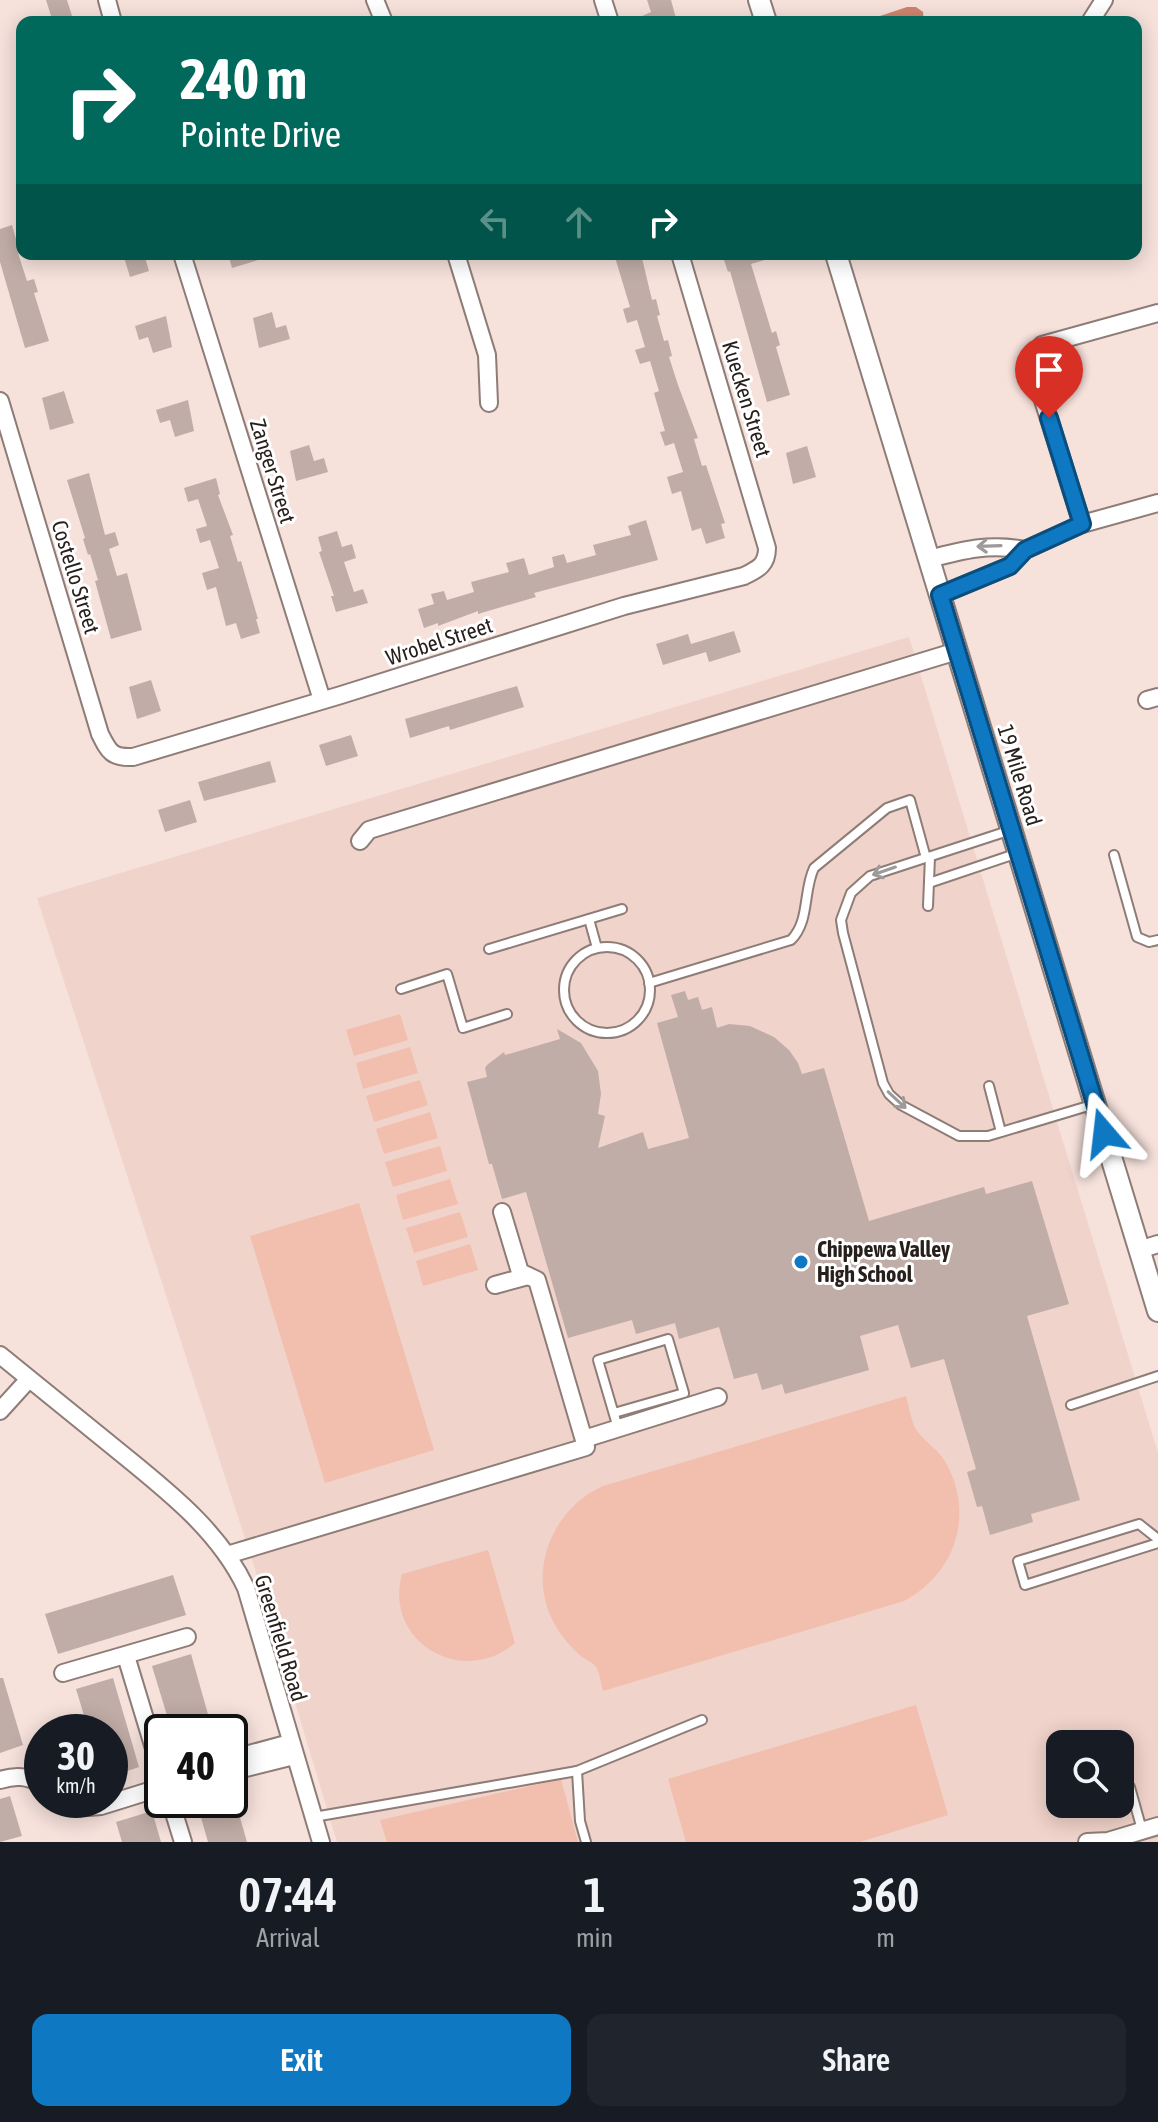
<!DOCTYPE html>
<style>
body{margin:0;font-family:"Asap Condensed",sans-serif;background:#20242c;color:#f1f3f6;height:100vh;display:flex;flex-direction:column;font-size:30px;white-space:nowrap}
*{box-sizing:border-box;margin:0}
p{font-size:26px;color:#9ea1a6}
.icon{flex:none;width:44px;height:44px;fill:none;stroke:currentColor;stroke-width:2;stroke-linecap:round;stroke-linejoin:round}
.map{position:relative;height:1842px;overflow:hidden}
.sheet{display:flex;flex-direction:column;background:#171b24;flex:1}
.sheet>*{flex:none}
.hud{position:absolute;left:16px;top:16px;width:1126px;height:244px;border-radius:16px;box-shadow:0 4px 20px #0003;background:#00695c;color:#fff;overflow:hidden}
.tools{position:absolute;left:1046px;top:1730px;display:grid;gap:16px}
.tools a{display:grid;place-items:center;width:88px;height:88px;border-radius:16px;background:#171b24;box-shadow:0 4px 20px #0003;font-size:40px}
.speed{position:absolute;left:24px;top:1714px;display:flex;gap:16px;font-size:40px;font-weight:700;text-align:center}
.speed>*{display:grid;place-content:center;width:104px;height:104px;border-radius:50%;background:#171b24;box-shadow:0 4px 20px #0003;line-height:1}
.speed small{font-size:20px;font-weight:400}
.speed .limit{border:4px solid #111;border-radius:12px;background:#fff;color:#111}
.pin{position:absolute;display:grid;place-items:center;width:68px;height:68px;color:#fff;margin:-82px -34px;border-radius:50% 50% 50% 0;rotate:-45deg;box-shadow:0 0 8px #0007}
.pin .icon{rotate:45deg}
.me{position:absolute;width:88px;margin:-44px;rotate:343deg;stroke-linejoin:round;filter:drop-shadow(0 0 6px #0008)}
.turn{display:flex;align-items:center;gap:28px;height:168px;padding:0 32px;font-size:36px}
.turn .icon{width:104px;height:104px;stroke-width:2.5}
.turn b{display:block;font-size:56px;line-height:68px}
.lanes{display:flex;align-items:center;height:76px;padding:0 32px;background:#0003;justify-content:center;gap:40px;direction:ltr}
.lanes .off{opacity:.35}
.eta{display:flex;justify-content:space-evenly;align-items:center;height:136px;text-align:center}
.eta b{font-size:48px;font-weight:600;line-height:56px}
.primary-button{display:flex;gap:16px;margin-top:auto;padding:16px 32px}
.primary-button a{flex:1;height:92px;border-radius:16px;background:#0e78c3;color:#fff;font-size:32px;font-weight:600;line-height:92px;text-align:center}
.primary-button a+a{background:#20242c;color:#f1f3f6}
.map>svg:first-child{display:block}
.built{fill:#f0d3ca;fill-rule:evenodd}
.green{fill:#f2bfaf}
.water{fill:#ce856f}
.building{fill:#c1ada7}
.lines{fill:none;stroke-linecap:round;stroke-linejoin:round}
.service-casing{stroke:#8e7c77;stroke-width:12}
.minor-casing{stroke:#8e7c77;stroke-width:20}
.tertiary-casing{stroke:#8e7c77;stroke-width:24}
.service{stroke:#fff;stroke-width:8}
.minor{stroke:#fff;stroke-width:16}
.tertiary{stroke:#fff;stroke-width:20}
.oneway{stroke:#9d9a99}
.route-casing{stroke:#094e7f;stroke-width:20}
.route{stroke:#0e78c3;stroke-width:14}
.poi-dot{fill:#0e78c3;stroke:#fff;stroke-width:3}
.labels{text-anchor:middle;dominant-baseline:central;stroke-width:6;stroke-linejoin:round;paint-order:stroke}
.street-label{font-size:22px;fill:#261f1c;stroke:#fff}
.poi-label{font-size:22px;font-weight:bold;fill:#261f1c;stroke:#fff;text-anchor:start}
</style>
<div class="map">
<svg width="1158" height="1842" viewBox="0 0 1158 1842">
<rect width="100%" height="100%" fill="#f6e1db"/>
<!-- built -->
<path class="built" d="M909,637L1158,1453V1842H337L255,1569L37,898ZM1060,1744H1120V1804H1060Z"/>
<!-- green -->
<g class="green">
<path d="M400,1014L408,1040L354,1056L346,1030Z"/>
<path d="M410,1047L418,1073L363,1089L356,1063Z"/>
<path d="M420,1080L428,1105L374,1122L366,1096Z"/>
<path d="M430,1112L438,1138L384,1154L376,1129Z"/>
<path d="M440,1146L447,1171L393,1187L385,1162Z"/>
<path d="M450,1179L458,1204L403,1220L396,1195Z"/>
<path d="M359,1203L434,1450L325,1483L250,1236Z"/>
<path d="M460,1212L468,1237L414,1253L406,1228Z"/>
<path d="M470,1244L478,1270L423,1286L416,1261Z"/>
<path d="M906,1396C909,1406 911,1422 917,1431C926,1443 939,1450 946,1463C975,1515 955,1574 904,1601L603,1691C601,1684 600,1673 596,1667C593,1662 586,1660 581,1656C569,1646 557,1631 551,1617C528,1566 555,1507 603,1486Z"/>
<path d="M488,1550L515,1643C463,1688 383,1642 402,1574Z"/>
<path d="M916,1705L948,1815L860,1842H686L668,1779Z"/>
<path d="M561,1779L578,1842H387L380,1820Z"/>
</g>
<!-- water -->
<path class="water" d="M907,7H916L923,12L924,22H862Z"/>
<!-- building -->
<g class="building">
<path d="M46,0H67L74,22H53Z"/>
<path d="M647,0H671L677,22H629L651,12Z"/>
<path d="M12,225L16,239L22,237V252L18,253L27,281L34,279L38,292L34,293L49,341L25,348L0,262V229Z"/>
<path d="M123,254H144L149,271L130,277Z"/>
<path d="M228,254H267L268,257L232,268Z"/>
<path d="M614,254H641L652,300L656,299L660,315L657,316L664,341L668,340L672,356L669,357L678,385L698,438L694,439L702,466L706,465L725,523L721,524L725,538L706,544L701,528L692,531L681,491L672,494L667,477L683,472L674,443L665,446L660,432L665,431L654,393L659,391L650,361L640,364L635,350L645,347L637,320L627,323L623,309L630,307Z"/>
<path d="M722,254H775V257L751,264L772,333L776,331L780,345L776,347L790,395L767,402L730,271L728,272Z"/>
<path d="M272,312L276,328L286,325L290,339L259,348L253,318Z"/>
<path d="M166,316L172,347L153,353L148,337L139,340L135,326Z"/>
<path d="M64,391L74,423L50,430L42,398Z"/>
<path d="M188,400L194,431L175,437L170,420L160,423L156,410Z"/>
<path d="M309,445L314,461L324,458L328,472L296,481L290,451Z"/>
<path d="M807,446L816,477L793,484L786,453Z"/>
<path d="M89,473L105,535L115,532L119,545L109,549L117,576L127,573L142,630L111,639L95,581L98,580L90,554L88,555L83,539L85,538L67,480Z"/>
<path d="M216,478L220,494L218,495L233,535L230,536L238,562L241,561L258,619H256L260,633L241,639L236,623L226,626L216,587L207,590L202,573L219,568L210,540L200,543L196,529L207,526L198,499L188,502L184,488Z"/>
<path d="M646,520L658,560L534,593L536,597L478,614V611L438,626V623L424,628L418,609L434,604L431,594L444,591L447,600L474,592L471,582L509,572L506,563L524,558L529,575L554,567L552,557L564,554L567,563L596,555L593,545L631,535L628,526Z"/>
<path d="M337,531L342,547L352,544L356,558L344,562L354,592L363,589L368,603L336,612L331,596H334L319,552L322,551L318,537Z"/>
<path d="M734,631L741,652L709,662L706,652L663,665L656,644L688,634L691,644Z"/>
<path d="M151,680L161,711L137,719L129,687Z"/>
<path d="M517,686L524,707L450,730L449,726L410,738L405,719Z"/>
<path d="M351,735L358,756L326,766L319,745Z"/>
<path d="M270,761L276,782L204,801L198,782Z"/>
<path d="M190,800L197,822L165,832L158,810Z"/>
<path d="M685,991L688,1000L698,997L702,1010L712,1007L717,1028L729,1024L750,1026L774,1037L789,1050L798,1063L802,1074L824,1068L869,1221L984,1187L986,1194L1032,1181L1069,1304L1027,1316L1080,1500L1031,1514L1033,1522L990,1535L982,1506L977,1507L967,1472L976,1469L944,1359L911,1368L898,1325L860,1336L869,1370L785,1394L782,1384L762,1390L757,1373L734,1379L719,1327L679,1339L675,1323L636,1334L632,1320L568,1338L526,1192L502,1199L492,1164H489L467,1082L487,1077L485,1068L487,1065L504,1052L505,1055L560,1039L557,1029L581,1043L598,1071L601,1094L598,1114L605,1116L598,1148L643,1132L648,1149L689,1138L657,1023L678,1017L671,995Z"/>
<path d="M173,1575L186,1615L58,1654L45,1614Z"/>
<path d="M191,1654L213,1732H172L152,1666Z"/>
<path d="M0,1678H3L23,1745L0,1753Z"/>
<path d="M113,1678L139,1767L110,1777V1732H89L76,1689Z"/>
<path d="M10,1796L22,1836L0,1842V1799Z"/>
<path d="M196,1800H235L247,1842H208Z"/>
<path d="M152,1811L161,1842H122L116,1822Z"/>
</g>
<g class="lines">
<defs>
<g id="service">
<path d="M1011,830L870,876L851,893L841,920L843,933L883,1083L889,1094L901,1105L959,1136H988L1095,1104"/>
<path d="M1114,855L1137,937L1149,942L1158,940"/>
<path d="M929,883L1018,853"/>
<path d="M928,906L930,857"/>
<path d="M589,919L597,948"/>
<circle cx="607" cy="990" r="43"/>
<path d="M489,949L622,909"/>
<path d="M649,983L791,940C810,921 803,891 814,868L887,808L910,800L926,858"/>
<path d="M401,989L447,974L463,1028L507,1014"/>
<path d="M989,1086L1001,1132"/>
<path d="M1071,1405L1158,1376"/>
<path d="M614,1413L684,1393L668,1339L598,1360L618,1428"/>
<path d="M1158,1539L1139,1524L1018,1561L1025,1585L1158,1543"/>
<path d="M577,1771L580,1821L586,1842"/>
<path d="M1130,1787L1142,1830"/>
<path d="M314,1817L577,1771L702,1720"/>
</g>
<g id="minor">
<path d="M107,0L113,22"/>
<path d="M375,0L384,22"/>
<path d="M603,0L610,22"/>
<path d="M1090,22L1104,0"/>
<path d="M182,254L322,700"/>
<path d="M456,254L487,355L489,403"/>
<path d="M0,401L100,734C109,752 112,758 133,757L341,695L624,606L744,576C758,569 767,565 767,548L680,254"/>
<path d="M1082,524L1032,365L1036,352L1042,345L1158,313"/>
<path d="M1025,550L1082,524L1158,503"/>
<path d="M929,559C963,550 990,543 1025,550L1010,566L940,595"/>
<path d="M1147,700L1158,697"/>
<path d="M360,841L369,830L957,651"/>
<path d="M1139,1250L1158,1244"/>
<path d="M495,1285L528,1276"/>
<path d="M0,1355C37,1385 74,1415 111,1445C161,1486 218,1528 246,1588L321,1842"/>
<path d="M0,1411L29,1379"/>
<path d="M584,1439L718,1397"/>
<path d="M227,1555L586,1447L537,1280L520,1272L502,1212"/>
<path d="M126,1656L162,1775"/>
<path d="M63,1673L187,1637"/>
<path d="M230,1764L238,1757L290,1743"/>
<path d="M230,1767L242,1769L294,1756"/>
<path d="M0,1780C16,1775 27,1776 42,1784"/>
<path d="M70,1800L89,1807L101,1806L162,1787"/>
<path d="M170,1800L183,1842"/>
<path d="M1087,1842L1108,1841L1158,1826"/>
</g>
<g id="tertiary">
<path d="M759,0L766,22"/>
<path d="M836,254L1158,1311"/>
</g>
</defs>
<!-- service casing -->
<use href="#service" class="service-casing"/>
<!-- minor casing -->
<use href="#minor" class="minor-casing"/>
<!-- tertiary casing -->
<use href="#tertiary" class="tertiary-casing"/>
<!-- service -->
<use href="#service" class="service"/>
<!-- minor -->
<use href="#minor" class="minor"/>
<!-- tertiary -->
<use href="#tertiary" class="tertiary"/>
</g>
<!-- one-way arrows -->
<defs><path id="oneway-shaft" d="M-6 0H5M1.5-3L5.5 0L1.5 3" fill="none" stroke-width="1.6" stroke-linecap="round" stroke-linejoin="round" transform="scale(2)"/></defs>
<g class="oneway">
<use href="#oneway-shaft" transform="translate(989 546) rotate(178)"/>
<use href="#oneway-shaft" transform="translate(884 871) rotate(161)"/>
<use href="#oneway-shaft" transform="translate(897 1100) rotate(43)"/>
</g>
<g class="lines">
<defs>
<path id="route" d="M1049,418L1082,524L1025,550L1010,566L940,595L1104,1133"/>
</defs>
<!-- route casing -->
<use href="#route" class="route-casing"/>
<!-- route -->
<use href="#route" class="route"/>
</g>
<!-- markers -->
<circle class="poi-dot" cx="801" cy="1262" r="8"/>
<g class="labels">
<!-- street labels -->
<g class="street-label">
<text transform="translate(747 399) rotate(73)">Kuecken Street</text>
<text transform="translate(273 471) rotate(73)">Zanger Street</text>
<text transform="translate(76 577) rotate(73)">Costello Street</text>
<text transform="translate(439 641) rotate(-18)">Wrobel Street</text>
<text transform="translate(1020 775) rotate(73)">19 Mile Road</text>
<text transform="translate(281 1638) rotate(73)">Greenfield Road</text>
</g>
<!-- poi labels -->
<g class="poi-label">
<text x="817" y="1249">Chippewa Valley<tspan x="817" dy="25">High School</tspan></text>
</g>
</g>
</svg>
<div class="tools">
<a><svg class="icon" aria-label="search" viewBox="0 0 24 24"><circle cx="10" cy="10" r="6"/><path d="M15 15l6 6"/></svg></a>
</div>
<div class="speed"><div>30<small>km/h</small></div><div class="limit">40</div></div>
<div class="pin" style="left:1049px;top:418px;background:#d93025"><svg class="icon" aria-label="arrive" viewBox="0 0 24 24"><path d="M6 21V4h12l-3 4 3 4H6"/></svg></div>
<svg class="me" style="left:1104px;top:1133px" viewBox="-20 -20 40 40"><path d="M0-17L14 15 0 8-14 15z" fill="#0e78c3" stroke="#fff" stroke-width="4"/></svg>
<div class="hud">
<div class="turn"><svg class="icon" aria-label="right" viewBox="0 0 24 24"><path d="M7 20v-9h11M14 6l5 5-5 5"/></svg><div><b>240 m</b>Pointe Drive</div></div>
<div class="lanes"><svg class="icon off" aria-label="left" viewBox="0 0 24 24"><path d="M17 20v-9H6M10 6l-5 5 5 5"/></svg><svg class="icon off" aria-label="ahead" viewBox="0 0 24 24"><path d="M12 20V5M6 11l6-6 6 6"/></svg><svg class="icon" aria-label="right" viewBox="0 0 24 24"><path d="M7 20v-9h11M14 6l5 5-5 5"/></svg></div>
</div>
</div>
<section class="sheet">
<div class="eta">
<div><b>07:44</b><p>Arrival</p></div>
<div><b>1</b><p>min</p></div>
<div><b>360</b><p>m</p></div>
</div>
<div class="primary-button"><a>Exit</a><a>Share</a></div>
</section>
